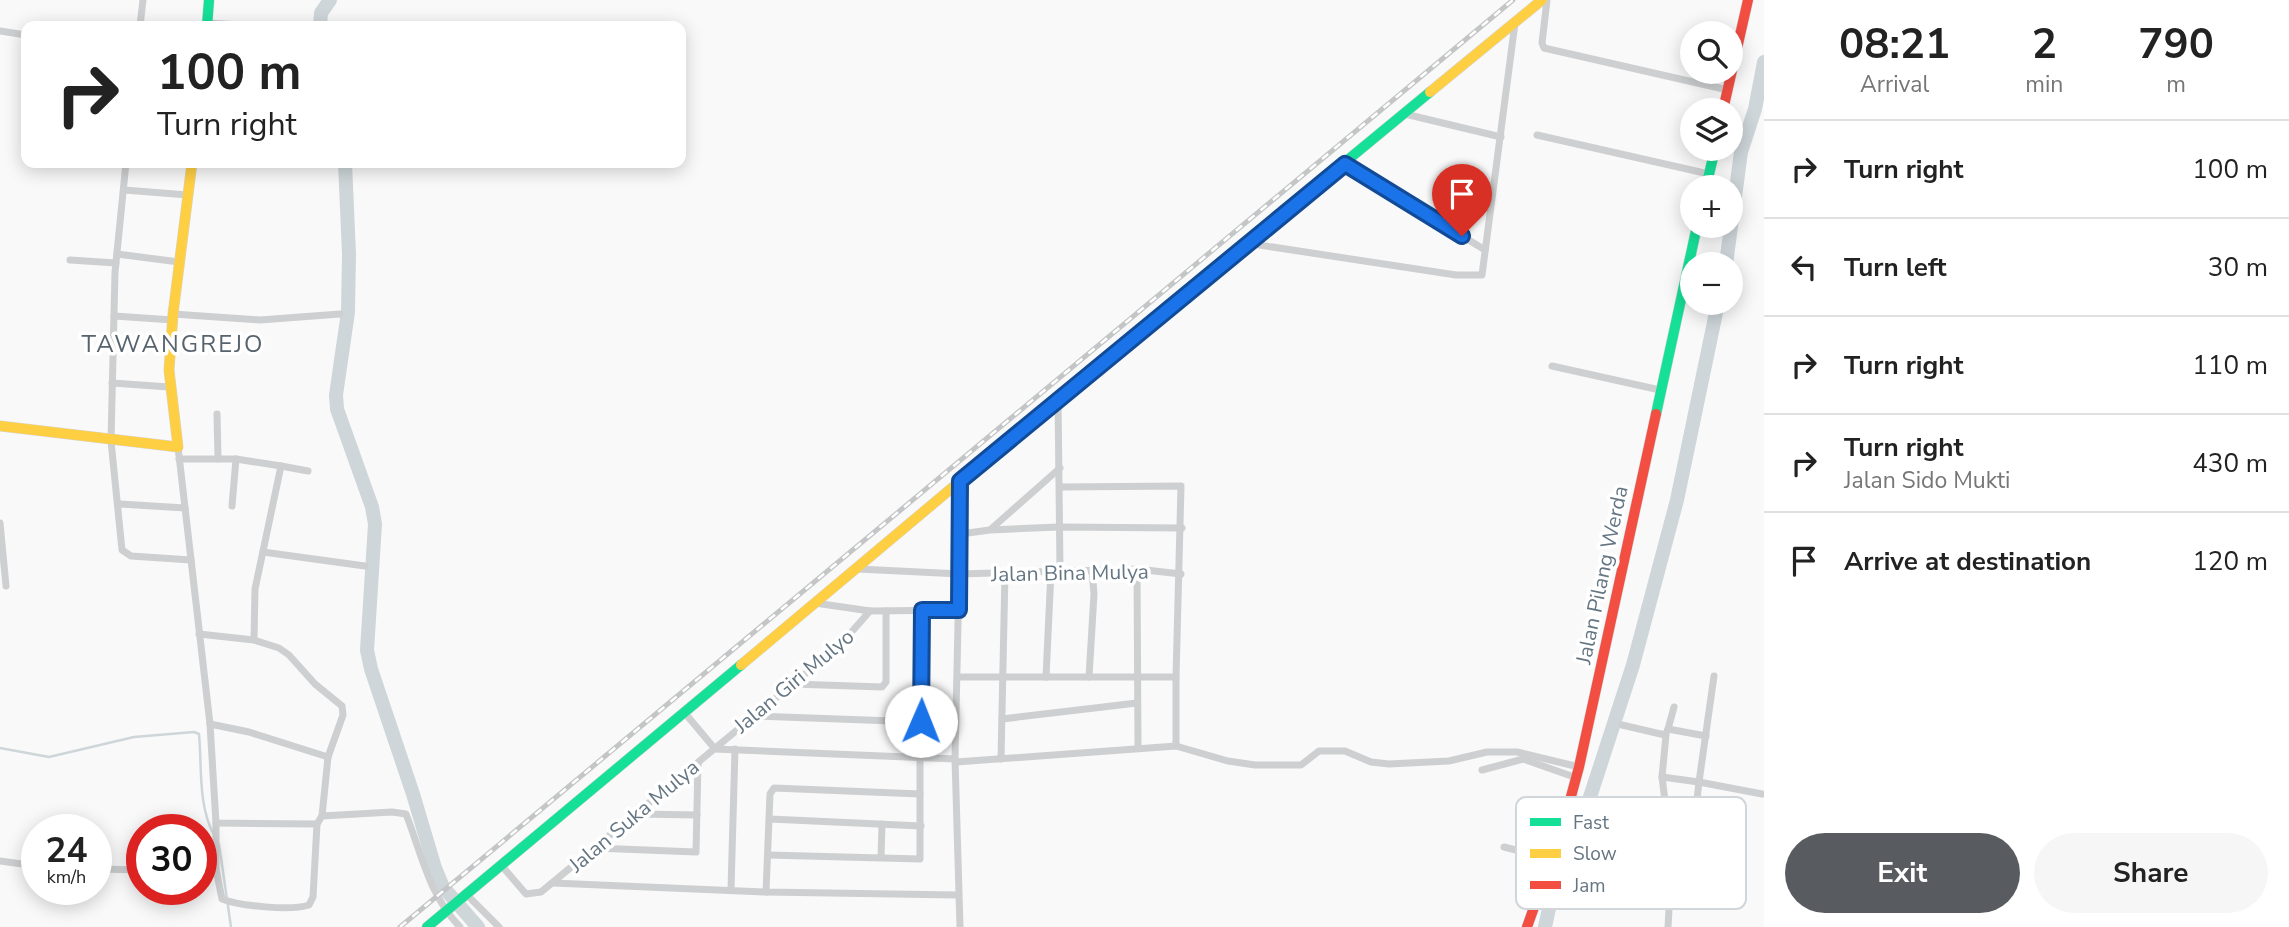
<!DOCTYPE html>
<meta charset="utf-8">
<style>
body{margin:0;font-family:"Nunito Sans",sans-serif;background:#f6f6f6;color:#222;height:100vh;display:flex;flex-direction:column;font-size:26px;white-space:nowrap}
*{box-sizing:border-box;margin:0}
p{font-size:23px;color:#767676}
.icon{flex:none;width:38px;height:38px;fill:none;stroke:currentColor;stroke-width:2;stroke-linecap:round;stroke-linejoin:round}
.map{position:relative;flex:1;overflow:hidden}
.details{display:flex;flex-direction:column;background:#fff;width:525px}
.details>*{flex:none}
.hud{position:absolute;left:21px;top:21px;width:665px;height:147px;border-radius:14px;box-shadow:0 4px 18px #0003;background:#fff;color:#222;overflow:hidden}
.buttons{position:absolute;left:1680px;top:21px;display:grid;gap:14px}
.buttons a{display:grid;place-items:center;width:63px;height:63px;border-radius:50%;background:#fff;box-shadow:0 4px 18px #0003;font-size:35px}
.speed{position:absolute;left:21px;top:814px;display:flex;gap:14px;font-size:35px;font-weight:700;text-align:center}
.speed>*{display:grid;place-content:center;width:91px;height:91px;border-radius:50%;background:#fff;box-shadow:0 4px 18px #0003;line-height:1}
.speed small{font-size:18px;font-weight:400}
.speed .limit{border:10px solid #d22;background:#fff;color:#111}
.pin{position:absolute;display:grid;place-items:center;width:60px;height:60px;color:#fff;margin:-72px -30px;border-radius:50% 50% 50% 0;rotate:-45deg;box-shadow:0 0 7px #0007}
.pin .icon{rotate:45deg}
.me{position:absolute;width:77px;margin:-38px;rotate:1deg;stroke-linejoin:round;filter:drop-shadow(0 0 5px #0008)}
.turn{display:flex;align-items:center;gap:24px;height:147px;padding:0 21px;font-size:32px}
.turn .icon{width:91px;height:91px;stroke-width:2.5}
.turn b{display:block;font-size:49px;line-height:60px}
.eta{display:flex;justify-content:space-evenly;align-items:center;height:119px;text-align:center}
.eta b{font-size:42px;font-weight:700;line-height:49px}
.action{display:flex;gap:14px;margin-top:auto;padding:14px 21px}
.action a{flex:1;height:80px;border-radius:42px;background:#585c60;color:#fff;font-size:28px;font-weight:700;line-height:80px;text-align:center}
.action a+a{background:#f6f6f6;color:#222}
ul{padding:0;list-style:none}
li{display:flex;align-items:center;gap:21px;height:98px;padding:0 21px;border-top:2px solid #e0e0e0}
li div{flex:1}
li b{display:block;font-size:26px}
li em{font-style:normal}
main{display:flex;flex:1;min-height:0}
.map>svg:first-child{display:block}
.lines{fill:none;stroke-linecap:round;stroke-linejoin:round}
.stream{stroke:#ced6d9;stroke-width:2.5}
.river{stroke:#ced6d9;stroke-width:14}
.fast-casing{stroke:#d5d6d7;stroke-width:11}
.slow-casing{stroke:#d5d6d7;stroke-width:11}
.jam-casing{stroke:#d5d6d7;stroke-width:11}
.street{stroke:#cecfd0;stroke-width:7}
.fast{stroke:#16e098;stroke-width:10}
.slow{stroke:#ffcf43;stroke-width:10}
.jam{stroke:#f24e42;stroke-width:10}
.rail-casing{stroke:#c3c5c6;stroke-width:5}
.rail{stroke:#fff;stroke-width:2.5;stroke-dasharray:8;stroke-linecap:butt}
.route-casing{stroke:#114b97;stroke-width:18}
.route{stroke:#1a73e8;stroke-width:12}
.labels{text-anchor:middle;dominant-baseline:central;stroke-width:7;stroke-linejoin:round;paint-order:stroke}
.street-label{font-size:21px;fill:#657683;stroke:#fff}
.quarter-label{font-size:24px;letter-spacing:2px;fill:#57646e;stroke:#fff}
.key{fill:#fff;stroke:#d1d6da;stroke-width:2}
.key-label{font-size:19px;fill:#657683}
</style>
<main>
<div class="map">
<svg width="1764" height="927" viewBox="0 0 1764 927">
<rect width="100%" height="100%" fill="#f9f9f9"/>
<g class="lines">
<!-- stream -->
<g class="stream">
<path d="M0,748L49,757L134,737L194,732L199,734C202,768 198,806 214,835"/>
<path d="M219,844L231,927"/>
</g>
<!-- river -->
<g class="river">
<path d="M320,26L321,13L330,0"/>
<path d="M345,163L349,254L348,312L336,395L337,409L372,507L375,524L367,650L371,669L413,794L435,868L443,887L478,927"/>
<path d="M1726,264L1741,152L1755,109L1764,62"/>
<path d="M1545,927L1550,904L1575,843L1633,665L1677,500L1718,303"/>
</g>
<defs>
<g id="fast">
<path d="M207,26L209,0"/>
<path d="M1706,187L1715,149"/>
<path d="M1040,414L1430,92"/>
<path d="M1656,414L1697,226"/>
<path d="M427,927L741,665"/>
</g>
<g id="slow">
<path d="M1430,92L1542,0"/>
<path d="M0,426L178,447L169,370L173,314L192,163"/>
<path d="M741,665L1040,414"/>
</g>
<g id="jam">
<path d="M1723,110L1748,0"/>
<path d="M1527,927L1563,826L1579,767L1656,414"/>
</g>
</defs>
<!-- fast casing -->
<use href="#fast" class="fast-casing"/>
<!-- slow casing -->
<use href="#slow" class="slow-casing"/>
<!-- jam casing -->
<use href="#jam" class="jam-casing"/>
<!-- street -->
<g class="street">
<path d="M1547,0L1542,43L1544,48L1728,90"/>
<path d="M207,23L261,26"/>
<path d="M140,26L143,0"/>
<path d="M0,31L26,35"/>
<path d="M1405,114L1501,137"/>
<path d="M1537,135L1709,174"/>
<path d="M126,163L115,272L111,441L122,550L131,556L191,560"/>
<path d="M1345,164L1485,250"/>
<path d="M124,190L188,195"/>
<path d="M1246,243L1456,275H1482L1515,23"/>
<path d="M117,254L179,262"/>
<path d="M70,260L116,263"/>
<path d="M173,314L260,320L340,314"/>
<path d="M114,316L173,320"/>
<path d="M1552,366L1660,390"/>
<path d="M112,383L169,387"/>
<path d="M1058,399L1060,570"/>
<path d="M217,414L218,459"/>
<path d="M178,447L210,724L216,823L317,824L322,816L392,812L406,814C422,855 429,895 460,927"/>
<path d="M179,459H236L281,466L255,589L254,640"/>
<path d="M281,466L308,471"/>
<path d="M120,504L185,508"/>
<path d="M232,506L236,459"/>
<path d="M0,523L6,586"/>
<path d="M991,529L1060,468"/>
<path d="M960,534V481"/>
<path d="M263,552L365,566"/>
<path d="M858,569L960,574L1137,569L1181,574"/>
<path d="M1137,569L1138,747"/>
<path d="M815,603L870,611L959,610"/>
<path d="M199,634L254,640L279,648L289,655L315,684L342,706L343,715L328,757L322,816"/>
<path d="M958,677H1176L1181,486L1060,487"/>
<path d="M1046,677L1051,571"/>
<path d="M1089,677L1094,594L1092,570"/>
<path d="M793,684L882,687L886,682V611"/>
<path d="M684,712L715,749L955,759"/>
<path d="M754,716L921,722L922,610"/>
<path d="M1002,719L1137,703"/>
<path d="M210,724L249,732L328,757"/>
<path d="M1622,725L1665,735L1668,729L1706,736"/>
<path d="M1668,729L1674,707"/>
<path d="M1176,746V677"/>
<path d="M1001,759L1005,573"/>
<path d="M956,762L1176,746L1228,761L1255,765H1301L1319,751H1345L1371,762L1389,764L1449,761L1487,752H1517L1579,767"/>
<path d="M1482,770L1523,759L1577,778"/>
<path d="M1662,777L1666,735"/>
<path d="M1696,808L1699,782L1762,794"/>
<path d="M636,814L697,815"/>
<path d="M770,819L921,826"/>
<path d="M216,823V869L222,899C240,906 290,911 309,905L313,897L317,824"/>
<path d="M1563,826L1670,828"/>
<path d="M1504,847L1550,859"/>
<path d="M595,848L696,852L698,763"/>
<path d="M768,855L920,859V757"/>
<path d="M881,857L882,824"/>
<path d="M0,861L37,866"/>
<path d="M501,865L526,894L541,892L840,645L870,611"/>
<path d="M96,869L142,870"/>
<path d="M201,870L216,869"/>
<path d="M1671,879L1735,880"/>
<path d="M1616,882L1671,889"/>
<path d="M553,883L766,892L957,895"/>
<path d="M731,889L735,749"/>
<path d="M766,892L770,794L774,788L920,794"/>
<path d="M467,895L499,927"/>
<path d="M960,927L955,759L960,534L990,530L1059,527L1182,528"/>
<path d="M1668,927L1672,856L1662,777L1699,782L1714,676"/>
</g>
<!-- fast -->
<use href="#fast" class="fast"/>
<!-- slow -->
<use href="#slow" class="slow"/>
<!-- jam -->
<use href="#jam" class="jam"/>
<defs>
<path id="rail" d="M400,927L1513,0"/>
</defs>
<!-- rail casing -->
<use href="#rail" class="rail-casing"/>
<!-- rail -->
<use href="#rail" class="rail"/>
</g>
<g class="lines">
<defs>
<path id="route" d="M921,721L922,610H959L960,481L1345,164L1462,236"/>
</defs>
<!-- route casing -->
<use href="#route" class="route-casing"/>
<!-- route -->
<use href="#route" class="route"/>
</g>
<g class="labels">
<!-- street labels -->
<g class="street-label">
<text transform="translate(1070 573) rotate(-1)">Jalan Bina Mulya</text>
<text transform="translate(1602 575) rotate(-78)">Jalan Pilang Werda</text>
<text transform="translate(794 681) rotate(-40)">Jalan Giri Mulyo</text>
<text transform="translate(634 816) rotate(-40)">Jalan Suka Mulya</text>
</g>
<!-- quarter labels -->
<g class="quarter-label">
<text x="173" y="344">TAWANGREJO</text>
</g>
</g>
<!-- legend -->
<rect x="1516" y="797" width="230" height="112" rx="10" class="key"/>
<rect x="1530" y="818" width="31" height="8" fill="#16e098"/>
<rect x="1530" y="849" width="31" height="9" fill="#ffcf43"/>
<rect x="1530" y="881" width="31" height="8" fill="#f24e42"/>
<g class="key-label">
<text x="1573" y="829">Fast</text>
<text x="1573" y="860">Slow</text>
<text x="1573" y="892">Jam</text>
</g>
</svg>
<div class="buttons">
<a><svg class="icon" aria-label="search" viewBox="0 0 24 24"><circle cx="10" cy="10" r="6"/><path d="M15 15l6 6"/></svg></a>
<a><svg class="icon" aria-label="layers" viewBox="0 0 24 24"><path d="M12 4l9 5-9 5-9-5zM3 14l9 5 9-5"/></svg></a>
<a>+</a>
<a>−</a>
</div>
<div class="speed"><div>24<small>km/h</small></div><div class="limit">30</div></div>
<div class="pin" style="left:1462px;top:236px;background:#d93025"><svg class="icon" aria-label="arrive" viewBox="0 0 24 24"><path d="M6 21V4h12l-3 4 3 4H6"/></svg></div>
<svg class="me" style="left:921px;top:721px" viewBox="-20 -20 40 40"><circle r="19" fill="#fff"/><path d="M0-13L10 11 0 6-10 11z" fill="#1a73e8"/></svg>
<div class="hud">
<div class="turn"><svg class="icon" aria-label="right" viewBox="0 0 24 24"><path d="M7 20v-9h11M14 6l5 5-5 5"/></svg><div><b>100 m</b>Turn right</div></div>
</div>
</div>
<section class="details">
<div class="eta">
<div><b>08:21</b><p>Arrival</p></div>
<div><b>2</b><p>min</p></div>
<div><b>790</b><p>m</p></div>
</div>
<ul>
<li><svg class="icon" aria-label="right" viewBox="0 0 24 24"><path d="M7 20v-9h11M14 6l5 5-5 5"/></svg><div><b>Turn right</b></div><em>100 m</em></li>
<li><svg class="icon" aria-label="left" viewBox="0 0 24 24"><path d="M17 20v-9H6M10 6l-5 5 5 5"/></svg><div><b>Turn left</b></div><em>30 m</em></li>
<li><svg class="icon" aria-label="right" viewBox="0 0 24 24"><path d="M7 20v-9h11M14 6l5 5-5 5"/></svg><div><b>Turn right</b></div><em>110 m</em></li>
<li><svg class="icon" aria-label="right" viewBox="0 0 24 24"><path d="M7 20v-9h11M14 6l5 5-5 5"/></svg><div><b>Turn right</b><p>Jalan Sido Mukti</p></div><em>430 m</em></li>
<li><svg class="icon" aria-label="arrive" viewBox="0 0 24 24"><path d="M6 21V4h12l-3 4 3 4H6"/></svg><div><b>Arrive at destination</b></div><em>120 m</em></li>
</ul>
<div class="action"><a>Exit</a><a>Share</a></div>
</section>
</main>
